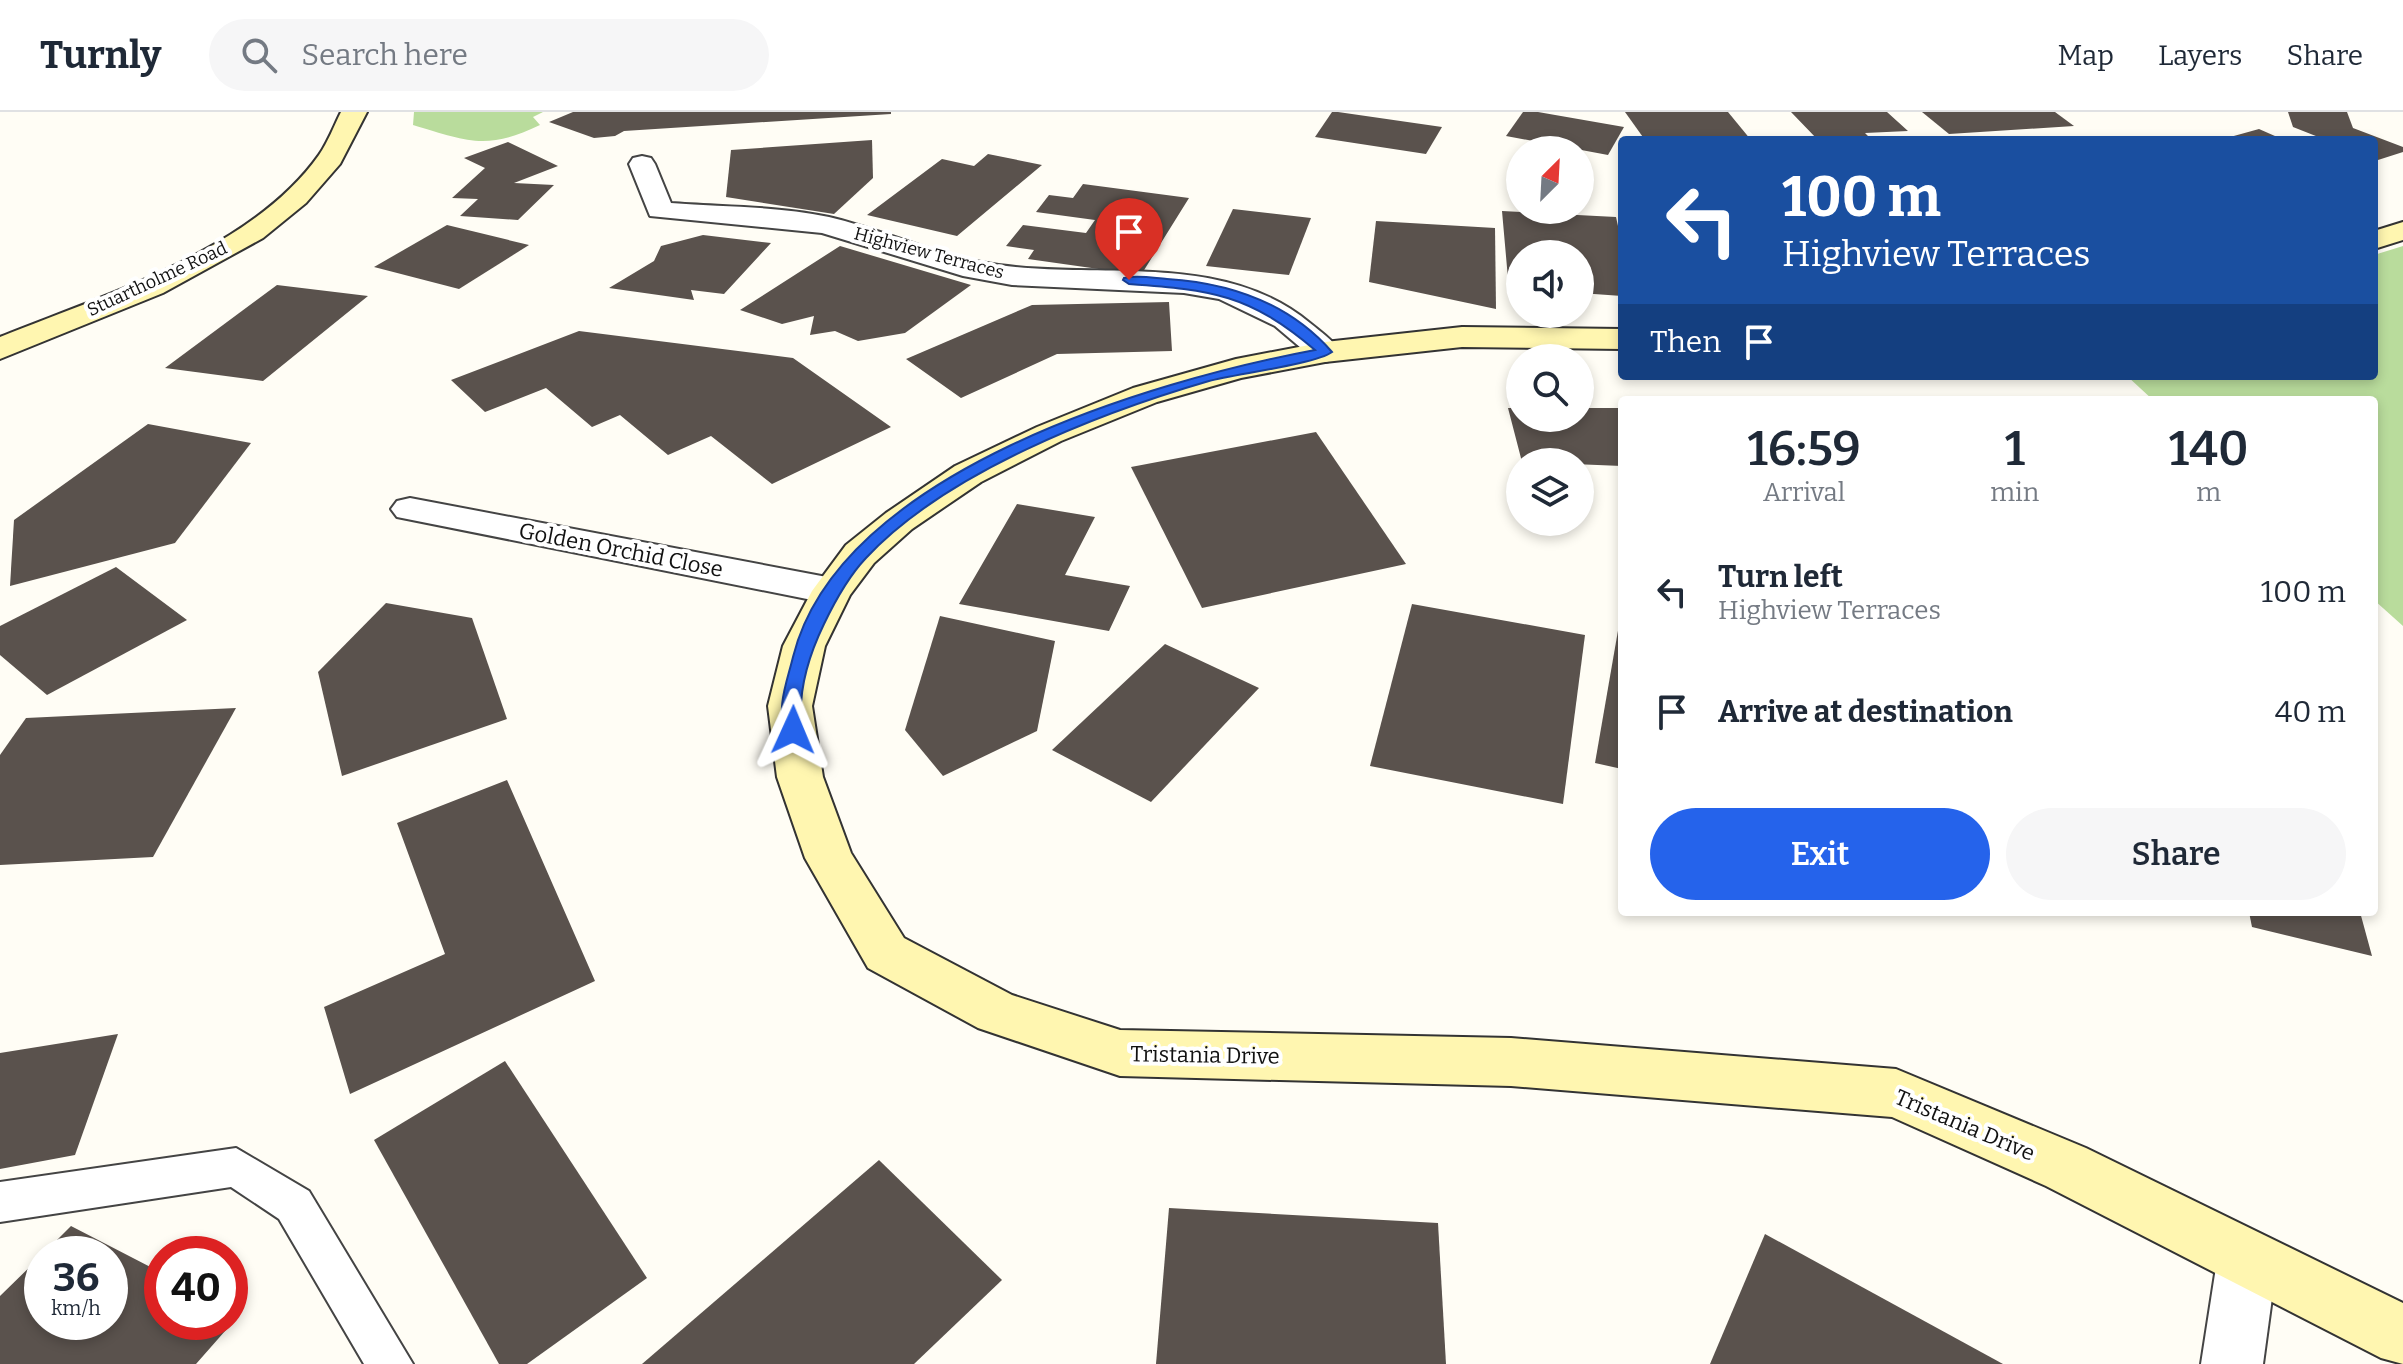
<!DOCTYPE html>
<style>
body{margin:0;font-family:Bitter,serif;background:#f6f6f7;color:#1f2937;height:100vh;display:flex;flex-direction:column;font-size:30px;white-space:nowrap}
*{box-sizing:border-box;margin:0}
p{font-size:26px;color:#747a83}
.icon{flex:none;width:44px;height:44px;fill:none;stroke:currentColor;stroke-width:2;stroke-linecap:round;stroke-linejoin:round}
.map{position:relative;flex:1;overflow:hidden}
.side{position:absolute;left:1618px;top:284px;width:760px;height:520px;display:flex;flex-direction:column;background:#fff;border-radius:8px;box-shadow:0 4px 12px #0003}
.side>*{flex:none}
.banner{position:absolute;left:1618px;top:24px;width:760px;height:244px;border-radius:8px;box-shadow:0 4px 12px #0003;background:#1a4fa0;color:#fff;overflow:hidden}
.needle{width:52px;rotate:24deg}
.buttons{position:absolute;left:1506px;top:24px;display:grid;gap:16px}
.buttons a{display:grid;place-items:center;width:88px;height:88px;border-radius:50%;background:#fff;box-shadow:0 4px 12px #0003;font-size:40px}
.speed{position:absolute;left:24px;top:1124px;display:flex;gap:16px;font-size:40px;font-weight:700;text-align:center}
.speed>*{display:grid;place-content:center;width:104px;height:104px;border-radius:50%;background:#fff;box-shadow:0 4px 12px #0003;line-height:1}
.speed small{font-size:20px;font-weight:400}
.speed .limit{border:12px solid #d22;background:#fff;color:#111}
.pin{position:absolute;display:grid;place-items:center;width:68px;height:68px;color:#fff;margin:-82px -34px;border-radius:50% 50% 50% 0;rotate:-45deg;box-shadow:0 0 8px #0007}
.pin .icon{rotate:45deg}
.me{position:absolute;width:88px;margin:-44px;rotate:1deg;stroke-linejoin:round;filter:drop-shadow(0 0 6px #0008)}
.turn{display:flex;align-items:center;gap:28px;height:168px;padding:0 32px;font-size:36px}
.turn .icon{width:104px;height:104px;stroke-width:2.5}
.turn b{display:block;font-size:56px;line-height:68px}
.then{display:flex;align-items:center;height:76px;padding:0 32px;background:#0003;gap:16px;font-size:30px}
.eta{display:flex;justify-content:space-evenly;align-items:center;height:136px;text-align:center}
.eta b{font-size:48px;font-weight:600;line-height:56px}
.action{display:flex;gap:16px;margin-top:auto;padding:16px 32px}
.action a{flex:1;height:92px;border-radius:48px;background:#2563eb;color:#fff;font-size:32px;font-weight:600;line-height:92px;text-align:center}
.action a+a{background:#f6f6f7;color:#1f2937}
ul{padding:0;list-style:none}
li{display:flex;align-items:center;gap:24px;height:120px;padding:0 32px}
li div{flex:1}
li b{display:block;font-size:30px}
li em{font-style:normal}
header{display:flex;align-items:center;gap:48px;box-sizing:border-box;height:112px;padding:0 40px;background:#fff;border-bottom:2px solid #e0e1e3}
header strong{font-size:38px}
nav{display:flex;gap:44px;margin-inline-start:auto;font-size:28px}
.search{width:560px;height:72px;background:#f6f6f7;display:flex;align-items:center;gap:20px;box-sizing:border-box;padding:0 28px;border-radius:44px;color:#747a83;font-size:30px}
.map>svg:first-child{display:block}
.forest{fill:#b9dc9c}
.building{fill:#5a524d}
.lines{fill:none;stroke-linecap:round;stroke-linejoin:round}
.lane-casing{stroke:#444;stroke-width:4}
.street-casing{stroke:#444;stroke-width:4}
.secondary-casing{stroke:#333;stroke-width:4}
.lane{fill:#fff;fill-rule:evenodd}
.street{fill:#fff;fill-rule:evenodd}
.secondary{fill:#fff6b0;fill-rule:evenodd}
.route{fill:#2563eb;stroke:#184099;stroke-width:2}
.labels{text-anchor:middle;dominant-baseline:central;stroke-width:8;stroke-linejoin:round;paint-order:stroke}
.far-street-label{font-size:18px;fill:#111;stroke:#fff}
.street-label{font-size:22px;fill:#111;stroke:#fff}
</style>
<header>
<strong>Turnly</strong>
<div class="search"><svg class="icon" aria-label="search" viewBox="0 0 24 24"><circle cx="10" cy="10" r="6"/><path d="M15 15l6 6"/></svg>Search here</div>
<nav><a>Map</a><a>Layers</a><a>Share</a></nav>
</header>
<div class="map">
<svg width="2403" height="1252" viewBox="0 0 2403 1252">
<rect width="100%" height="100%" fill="#fffdf5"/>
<!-- forest -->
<g class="forest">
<path d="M414,0H543L533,5L540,13C486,39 467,29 413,13Z"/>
<path d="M2403,134V514L2374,488V288H2153L2127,264H2374V143Z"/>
</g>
<!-- building -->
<g class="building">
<path d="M573,0H891V2L624,19L615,24L594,26L549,10Z"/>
<path d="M1332,0H1338L1442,15L1426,42L1315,25Z"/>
<path d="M1523,0H1538L1624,15L1608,43L1506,24Z"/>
<path d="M1625,0H1728L1751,28H1645Z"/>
<path d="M1791,0H1887L1908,19L1865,21L1872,28H1818Z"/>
<path d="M1922,0H2055L2074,14L1949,22Z"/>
<path d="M2288,0H2347L2353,16L2403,35V40L2378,48L2374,47V28H2326L2293,15Z"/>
<path d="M2259,17L2284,28H2223V27Z"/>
<path d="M872,28L873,66L834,102L726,85L731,38Z"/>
<path d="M508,30L558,54L514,71L554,73L518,108L460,104L478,87L452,86L485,56L464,46Z"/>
<path d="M988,42L1042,53L957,124L867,103L942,47L974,54Z"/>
<path d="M1083,72L1189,86L1141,163L1028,147L1034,138L1006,134L1023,113L1086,121L1095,108L1036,100L1049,83L1073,86Z"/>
<path d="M1233,97L1311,106L1289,163L1206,154Z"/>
<path d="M1502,99L1616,105L1622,132V184L1580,181V142H1520V178H1509Z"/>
<path d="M1376,109L1495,116L1496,197L1369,170Z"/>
<path d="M447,113L529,133L459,177L374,155Z"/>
<path d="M703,123L771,131L724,182L691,178L694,188L609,176L654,149L661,134Z"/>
<path d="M840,134L971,173L905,221L858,229L835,219L810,223L814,204L782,212L740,198Z"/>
<path d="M277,173L368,184L263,269L165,256Z"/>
<path d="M1169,190L1172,239L1057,242L961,286L906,247L1032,193Z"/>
<path d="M579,219L793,246L891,315L772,372L711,324L668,343L620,303L592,315L546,276L485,300L451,268Z"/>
<path d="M1508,296H1520V306H1580V296H1622V354L1522,350Z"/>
<path d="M148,312L251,331L175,431L10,474L14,408Z"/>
<path d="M1316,320L1406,452L1202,496L1131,355Z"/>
<path d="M1017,392L1095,405L1065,463L1130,474L1109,519L959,492Z"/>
<path d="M116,455L187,508L47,583L0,543V514Z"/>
<path d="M386,491L472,506L507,607L342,664L318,560Z"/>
<path d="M1412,492L1585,523L1563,692L1370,654Z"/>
<path d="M940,504L1055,529L1037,619L943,664L905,618Z"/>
<path d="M1620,507H1622V657L1595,651Z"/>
<path d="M1165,532L1259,576L1151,690L1052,638Z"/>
<path d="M236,596L153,745L0,753V643L26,606Z"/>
<path d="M507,668L595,869L350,982L324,895L445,842L397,711Z"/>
<path d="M2249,800H2360L2372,844L2252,815Z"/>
<path d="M118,922L75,1043L0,1057V941Z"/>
<path d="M505,949L647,1166L527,1252H499L374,1028Z"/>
<path d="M879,1048L1002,1168L914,1252H642Z"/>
<path d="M1169,1096L1438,1111L1446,1252H1156Z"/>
<path d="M71,1114L162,1161V1210H230V1197L240,1202L196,1252H0V1184L42,1143V1210H110V1142H43Z"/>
<path d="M1765,1122L2003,1252H1710Z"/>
</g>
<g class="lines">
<defs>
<path id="lane" d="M236,1036L309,1079L413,1252H364L279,1107L231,1075L0,1110V1070Z"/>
<g id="street">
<path d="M642,44L651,46L655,52L671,91C722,95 778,94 829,105C880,117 929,140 981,150C1088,171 1219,135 1310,211C1321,220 1333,228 1341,240L1336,247L1325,250L1314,247L1275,214L1219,187L1184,181L1012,173L963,164L822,121L650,104L629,52L633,46Z"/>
<path d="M410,386L832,466L846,470L852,479L846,488L832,492L397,405L391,397L397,389Z"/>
<path d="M2247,1120L2268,1128L2277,1149L2263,1252H2201L2217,1149L2226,1128Z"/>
</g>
<g id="secondary">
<path d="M341,0H367L340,52L306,91L263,126L163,181L0,247V225C104,183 251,139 319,43C328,30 334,14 341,0Z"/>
<path d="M2403,110V128L2374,137V119Z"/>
<path d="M1462,215L1622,217V237L1462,235L1325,250L1241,266L1157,290L1061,329L981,370L912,417L874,451L850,483L825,534L812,594L823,665L851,741L904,826L1012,883L1120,918L1511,926L1896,957L2086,1036L2403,1191V1252L2381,1246L2046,1074L1892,1005L1511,974L1120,964L978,916L868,856L805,746L777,665L768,594L783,534L812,479L846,433L886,401L955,354L1037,315L1133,276L1236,247L1325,230Z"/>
</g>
</defs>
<!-- lane casing -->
<use href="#lane" class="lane-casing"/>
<!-- street casing -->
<use href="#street" class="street-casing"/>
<!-- secondary casing -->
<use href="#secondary" class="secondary-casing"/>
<!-- lane -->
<use href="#lane" class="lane"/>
<!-- street -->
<use href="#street" class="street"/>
<!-- secondary -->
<use href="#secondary" class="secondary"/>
</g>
<!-- route -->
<path class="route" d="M1124,166C1138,163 1153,166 1167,167C1230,171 1290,192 1332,240C1316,252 1235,262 1209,269C1099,301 945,361 866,446C848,465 835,489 824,512C808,545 797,582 802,618L793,624L787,622C775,598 787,570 793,545C839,360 1151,269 1315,238C1249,182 1212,178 1129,172L1123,168Z"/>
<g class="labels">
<!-- far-street labels -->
<g class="far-street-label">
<text transform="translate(929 141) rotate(15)">Highview Terraces</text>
<text transform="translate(157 167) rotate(-25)">Stuartholme Road</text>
</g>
<!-- street labels -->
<g class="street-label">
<text transform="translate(621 438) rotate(11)">Golden Orchid Close</text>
<text transform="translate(1205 943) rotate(1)">Tristania Drive</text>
<text transform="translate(1965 1013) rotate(23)">Tristania Drive</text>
</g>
</g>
</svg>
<div class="buttons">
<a><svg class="needle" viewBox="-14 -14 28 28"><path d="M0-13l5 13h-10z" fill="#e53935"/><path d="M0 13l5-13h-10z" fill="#747a83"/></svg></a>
<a><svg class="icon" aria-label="sound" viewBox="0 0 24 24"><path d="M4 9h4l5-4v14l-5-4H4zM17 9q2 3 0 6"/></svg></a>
<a><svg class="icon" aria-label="search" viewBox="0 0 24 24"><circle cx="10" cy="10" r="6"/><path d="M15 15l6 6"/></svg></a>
<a><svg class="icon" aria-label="layers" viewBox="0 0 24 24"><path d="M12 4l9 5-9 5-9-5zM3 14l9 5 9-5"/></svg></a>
</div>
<div class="speed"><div>36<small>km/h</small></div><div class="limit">40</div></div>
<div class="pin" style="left:1129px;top:168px;background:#d93025"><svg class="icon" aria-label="arrive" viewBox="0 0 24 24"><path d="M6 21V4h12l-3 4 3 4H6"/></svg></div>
<svg class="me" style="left:793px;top:618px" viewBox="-20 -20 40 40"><path d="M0-17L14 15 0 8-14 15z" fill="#2563eb" stroke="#fff" stroke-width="4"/></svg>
<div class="banner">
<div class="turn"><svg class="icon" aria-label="left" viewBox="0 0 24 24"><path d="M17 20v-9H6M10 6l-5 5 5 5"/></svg><div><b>100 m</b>Highview Terraces</div></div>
<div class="then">Then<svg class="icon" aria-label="arrive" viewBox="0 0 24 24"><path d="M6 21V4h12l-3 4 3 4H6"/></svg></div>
</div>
<section class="side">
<div class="eta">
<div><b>16:59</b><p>Arrival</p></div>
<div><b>1</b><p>min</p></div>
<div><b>140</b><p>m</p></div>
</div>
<ul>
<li><svg class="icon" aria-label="left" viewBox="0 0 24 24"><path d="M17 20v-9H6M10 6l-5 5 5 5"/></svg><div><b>Turn left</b><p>Highview Terraces</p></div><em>100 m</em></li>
<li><svg class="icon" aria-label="arrive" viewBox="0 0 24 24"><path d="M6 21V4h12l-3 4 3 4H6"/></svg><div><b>Arrive at destination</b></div><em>40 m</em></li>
</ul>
<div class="action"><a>Exit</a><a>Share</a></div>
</section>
</div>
